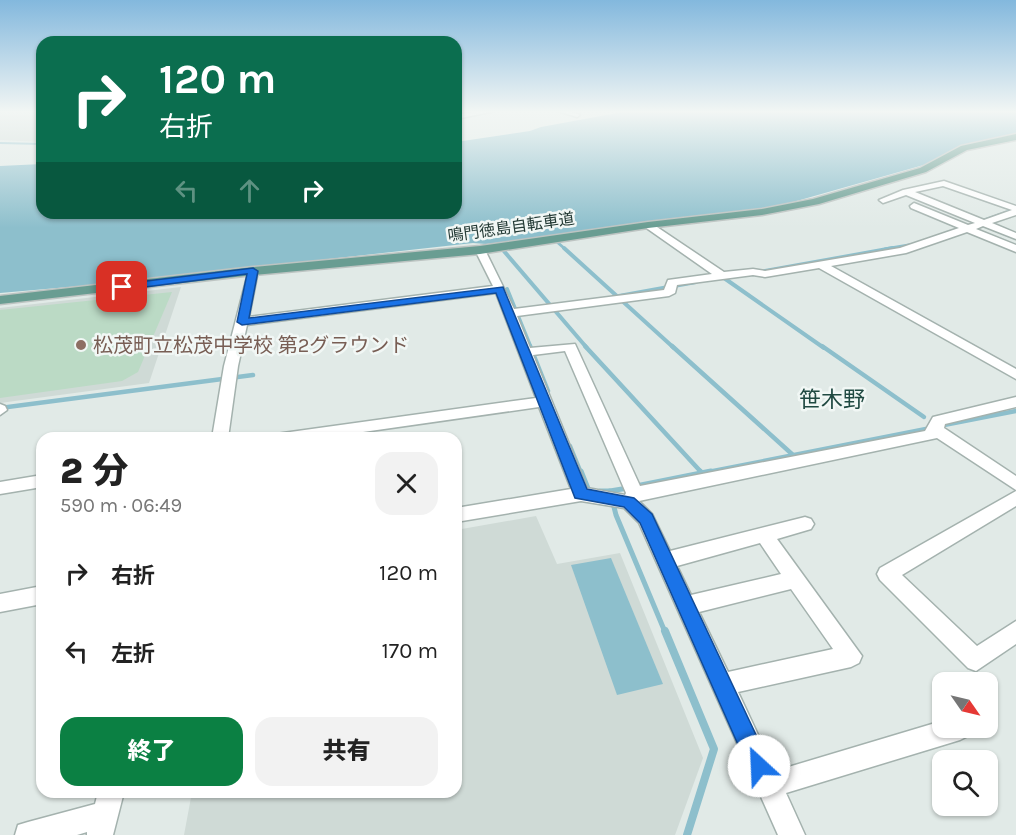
<!DOCTYPE html>
<html lang="ja">
<meta charset="utf-8">
<style>
body{margin:0;font-family:Karla,"Noto Sans JP",sans-serif;background:#f2f2f2;color:#222;height:100vh;display:flex;flex-direction:column;font-size:22px;white-space:nowrap}
*{box-sizing:border-box;margin:0}
p{font-size:20px;color:#767676}
.icon{flex:none;width:33px;height:33px;fill:none;stroke:currentColor;stroke-width:2;stroke-linecap:round;stroke-linejoin:round}
.map{position:relative;flex:1;overflow:hidden}
.side{position:absolute;left:36px;top:432px;width:426px;height:366px;display:flex;flex-direction:column;background:#fff;border-radius:18px;box-shadow:0 2px 4px #0004}
.side>*{flex:none}
.hud{position:absolute;left:36px;top:36px;width:426px;height:183px;border-radius:18px;box-shadow:0 2px 4px #0004;background:#0b6e4f;color:#fff;overflow:hidden}
.needle{width:39px;rotate:124deg}
.buttons{position:absolute;left:932px;top:672px;display:grid;gap:12px}
.buttons a{display:grid;place-items:center;width:66px;height:66px;border-radius:12px;background:#fff;box-shadow:0 2px 4px #0004;font-size:30px}
.pin{position:absolute;display:grid;place-items:center;width:51px;height:51px;color:#fff;margin:-26px;border-radius:12px;box-shadow:0 3px 9px #0006}
.me{position:absolute;width:66px;margin:-33px;rotate:335deg;stroke-linejoin:round;filter:drop-shadow(0 0 4px #0008)}
.turn{display:flex;align-items:center;gap:21px;height:126px;padding:0 24px;font-size:27px}
.turn .icon{width:78px;height:78px;stroke-width:2.5}
.turn b{display:block;font-size:42px;line-height:51px}
.lanes{display:flex;align-items:center;height:57px;padding:0 24px;background:#0003;justify-content:center;gap:30px;direction:ltr}
.lanes .off{opacity:.35}
.round{display:grid;place-items:center;flex:none;width:63px;height:63px;border-radius:18px;background:#f2f2f2}
.summary{display:flex;align-items:center;justify-content:space-between;height:102px;padding:0 24px}
h1{font-size:36px;font-weight:800;line-height:45px}
.primary-button{display:flex;gap:12px;margin-top:auto;padding:12px 24px}
.primary-button a{flex:1;height:69px;border-radius:18px;background:#0b8043;color:#fff;font-size:24px;font-weight:800;line-height:69px;text-align:center}
.primary-button a+a{background:#f2f2f2;color:#222}
ul{padding:0;list-style:none}
li{display:flex;align-items:center;gap:18px;height:78px;padding:0 24px}
li div{flex:1}
li b{display:block;font-size:22px}
li em{font-style:normal}
.map>svg:first-child{display:block}
.built{fill:#cfdad6}
.green{fill:#bbdac5}
.water{fill:#8dbfcc}
.lines{fill:none;stroke-linecap:round;stroke-linejoin:round}
.stream-far5{stroke:#8dbfcc;stroke-width:2}
.stream-far4{stroke:#8dbfcc;stroke-width:3}
.stream-far3{stroke:#8dbfcc;stroke-width:4}
.stream-far2{stroke:#8dbfcc;stroke-width:4.5}
.stream-far1{stroke:#8dbfcc;stroke-width:5}
.stream{stroke:#8dbfcc;stroke-width:8}
.minor-casing{stroke:#a4b2ae;stroke-width:3}
.major-casing{stroke:#bdc4c2;stroke-width:3}
.minor{fill:#fff;fill-rule:evenodd}
.major{fill:#699d92;fill-rule:evenodd}
.route{fill:#1a73e8;stroke:#114b97;stroke-width:1.5}
.education-dot{fill:#8d6e63;stroke:#f1f7f5;stroke-width:2}
.labels{text-anchor:middle;dominant-baseline:central;stroke-width:5;stroke-linejoin:round;paint-order:stroke}
.far-street-label{font-size:16px;fill:#233a35;stroke:#f1f7f5}
.education-label{font-size:20px;fill:#785e54;stroke:#f1f7f5;text-anchor:start}
.quarter-label{font-size:22px;fill:#204a42;stroke:#f1f7f5}
</style>
<div class="map">
<svg width="1016" height="835" viewBox="0 0 1016 835">
<rect width="100%" height="100%" fill="#e1eae7"/>
<!-- built -->
<g class="built">
<path d="M0,111H42V142L0,140Z"/>
<path d="M181,287L149,383L0,403V308Z"/>
<path d="M536,516L557,564L620,553L703,758L675,835H184L192,792H456V530Z"/>
</g>
<!-- green -->
<path class="green" d="M172,292L138,372L122,381L0,398V310Z"/>
<!-- water -->
<g class="water">
<path d="M628,111H1016V134L958,147L927,164L779,206L486,244L473,243L103,284L0,293V166L42,164V213H456V142L530,131L541,127Z"/>
<path d="M611,558L663,684L617,695L571,565Z"/>
</g>
<g class="lines">
<!-- stream-far5 -->
<path class="stream-far5" d="M0,143L42,144"/>
<!-- stream-far4 -->
<g class="stream-far4">
<path d="M979,222L1016,209"/>
<path d="M556,241L565,249"/>
<path d="M885,249L909,245"/>
</g>
<!-- stream-far3 -->
<g class="stream-far3">
<path d="M564,248L674,348"/>
<path d="M503,250L587,348"/>
<path d="M760,272L893,248"/>
<path d="M724,278L824,348"/>
<path d="M507,289L531,348"/>
<path d="M619,296L696,282"/>
</g>
<!-- stream-far2 -->
<g class="stream-far2">
<path d="M530,346L548,391"/>
<path d="M585,346L702,473"/>
<path d="M672,346L793,455"/>
<path d="M822,346L924,417"/>
<path d="M0,408L253,375"/>
<path d="M939,426L1016,411"/>
<path d="M570,446L581,473"/>
<path d="M703,473L931,428"/>
</g>
<!-- stream-far1 -->
<g class="stream-far1">
<path d="M581,471L589,491H592"/>
<path d="M700,471L702,473"/>
<path d="M636,486L711,471"/>
<path d="M600,491H610L616,515L665,632"/>
<path d="M610,491L628,488"/>
</g>
<!-- stream -->
<path class="stream" d="M665,631L714,749L687,835"/>
<defs>
<g id="minor">
<path d="M480,111H495L456,119V115Z"/>
<path d="M558,111H569L580,115L577,117Z"/>
<path d="M944,181L1016,206V215L992,223L1016,233V239L983,226L976,229L1016,245V252L967,232L906,253L831,266L1016,369V379L819,268L765,277L753,275L677,285L675,293L669,296L517,316L530,348L575,344L640,486L925,431L933,417L1016,397V407L945,424L944,428L1016,476V490L937,438L639,501L652,514L670,551L805,517L811,519L814,524L811,529L777,539L862,656L859,663L851,667L738,692L775,771L942,721V728H972L968,736L960,740L786,793L805,835H778L639,523L624,508L581,501L456,522V508L571,489L539,407L321,438H275L277,434L283,433L536,398L496,293L247,325L238,366L228,438H212L224,366L249,269H257L258,271L249,317L493,286L475,250L480,247L485,250L514,309L664,290L668,280L712,274L645,227V223H651L724,272L753,269L765,271L900,248L959,228L911,208L910,206L914,203L968,225L975,223L906,195L883,203L879,200L903,190ZM943,186L1012,210L984,220L915,192ZM565,351L626,493L625,495L587,488L533,355ZM760,543L781,574L691,595L677,566ZM791,589L833,649L728,672L699,612Z"/>
<path d="M0,404L5,406L7,410L0,415Z"/>
<path d="M42,475V487L0,494V482Z"/>
<path d="M1016,491V506L902,575L977,646L1016,621V644L976,671L968,668L880,580L877,574L880,568Z"/>
<path d="M42,586V604L0,612V594Z"/>
<path d="M98,792H124L113,835H87V832L77,835H15L18,825L28,822L95,804Z"/>
</g>
<path id="major" d="M1016,134V140L967,150L926,172L819,204L762,215L648,228L480,254L253,275L0,304V296L253,267L480,246L648,222L762,209L813,199L920,168L961,146Z"/>
</defs>
<!-- minor casing -->
<use href="#minor" class="minor-casing"/>
<!-- major casing -->
<use href="#major" class="major-casing"/>
<!-- minor -->
<use href="#minor" class="minor"/>
<!-- major -->
<use href="#major" class="major"/>
</g>
<!-- sky -->
<linearGradient id="sky" x2="0" y2="1"><stop stop-color="#83b8dd"/><stop offset="0.49" stop-color="#f2f6f4"/><stop offset="1" stop-color="#f2f6f4" stop-opacity="0"/></linearGradient>
<rect width="1016" height="228" fill="url(#sky)"/>
<!-- route -->
<path class="route" d="M253,268L258,271L249,318L503,287L587,489L634,498L652,514L767,758L770,766L767,774L759,777L751,774L640,523L624,507L575,498L496,293L242,325L237,322L247,274L122,290L116,287L122,284Z"/>
<!-- markers -->
<circle class="education-dot" cx="81" cy="345" r="6"/>
<g class="labels">
<!-- far-street labels -->
<g class="far-street-label">
<text transform="translate(511 227) rotate(-8)">鳴門徳島自転車道</text>
</g>
<!-- education labels -->
<g class="education-label">
<text x="93" y="345">松茂町立松茂中学校 第2グラウンド</text>
</g>
<!-- quarter labels -->
<g class="quarter-label">
<text x="832" y="400">笹木野</text>
</g>
</g>
</svg>
<div class="buttons">
<a><svg class="needle" viewBox="-14 -14 28 28"><path d="M0-13l5 13h-10z" fill="#e53935"/><path d="M0 13l5-13h-10z" fill="#767676"/></svg></a>
<a><svg class="icon" aria-label="search" viewBox="0 0 24 24"><circle cx="10" cy="10" r="6"/><path d="M15 15l6 6"/></svg></a>
</div>
<div class="pin" style="left:122px;top:287px;background:#d93025"><svg class="icon" aria-label="arrive" viewBox="0 0 24 24"><path d="M6 21V4h12l-3 4 3 4H6"/></svg></div>
<svg class="me" style="left:759px;top:766px" viewBox="-20 -20 40 40"><circle r="19" fill="#fff"/><path d="M0-13L10 11 0 6-10 11z" fill="#1a73e8"/></svg>
<div class="hud">
<div class="turn"><svg class="icon" aria-label="right" viewBox="0 0 24 24"><path d="M7 20v-9h11M14 6l5 5-5 5"/></svg><div><b>120 m</b>右折</div></div>
<div class="lanes"><svg class="icon off" aria-label="left" viewBox="0 0 24 24"><path d="M17 20v-9H6M10 6l-5 5 5 5"/></svg><svg class="icon off" aria-label="ahead" viewBox="0 0 24 24"><path d="M12 20V5M6 11l6-6 6 6"/></svg><svg class="icon" aria-label="right" viewBox="0 0 24 24"><path d="M7 20v-9h11M14 6l5 5-5 5"/></svg></div>
</div>
<section class="side">
<div class="summary"><div><h1>2 分</h1><p>590 m · 06:49</p></div><a class="round"><svg class="icon" aria-label="close" viewBox="0 0 24 24"><path d="M6 6l12 12M18 6L6 18"/></svg></a></div>
<ul>
<li><svg class="icon" aria-label="right" viewBox="0 0 24 24"><path d="M7 20v-9h11M14 6l5 5-5 5"/></svg><div><b>右折</b></div><em>120 m</em></li>
<li><svg class="icon" aria-label="left" viewBox="0 0 24 24"><path d="M17 20v-9H6M10 6l-5 5 5 5"/></svg><div><b>左折</b></div><em>170 m</em></li>
</ul>
<div class="primary-button"><a>終了</a><a>共有</a></div>
</section>
</div>
